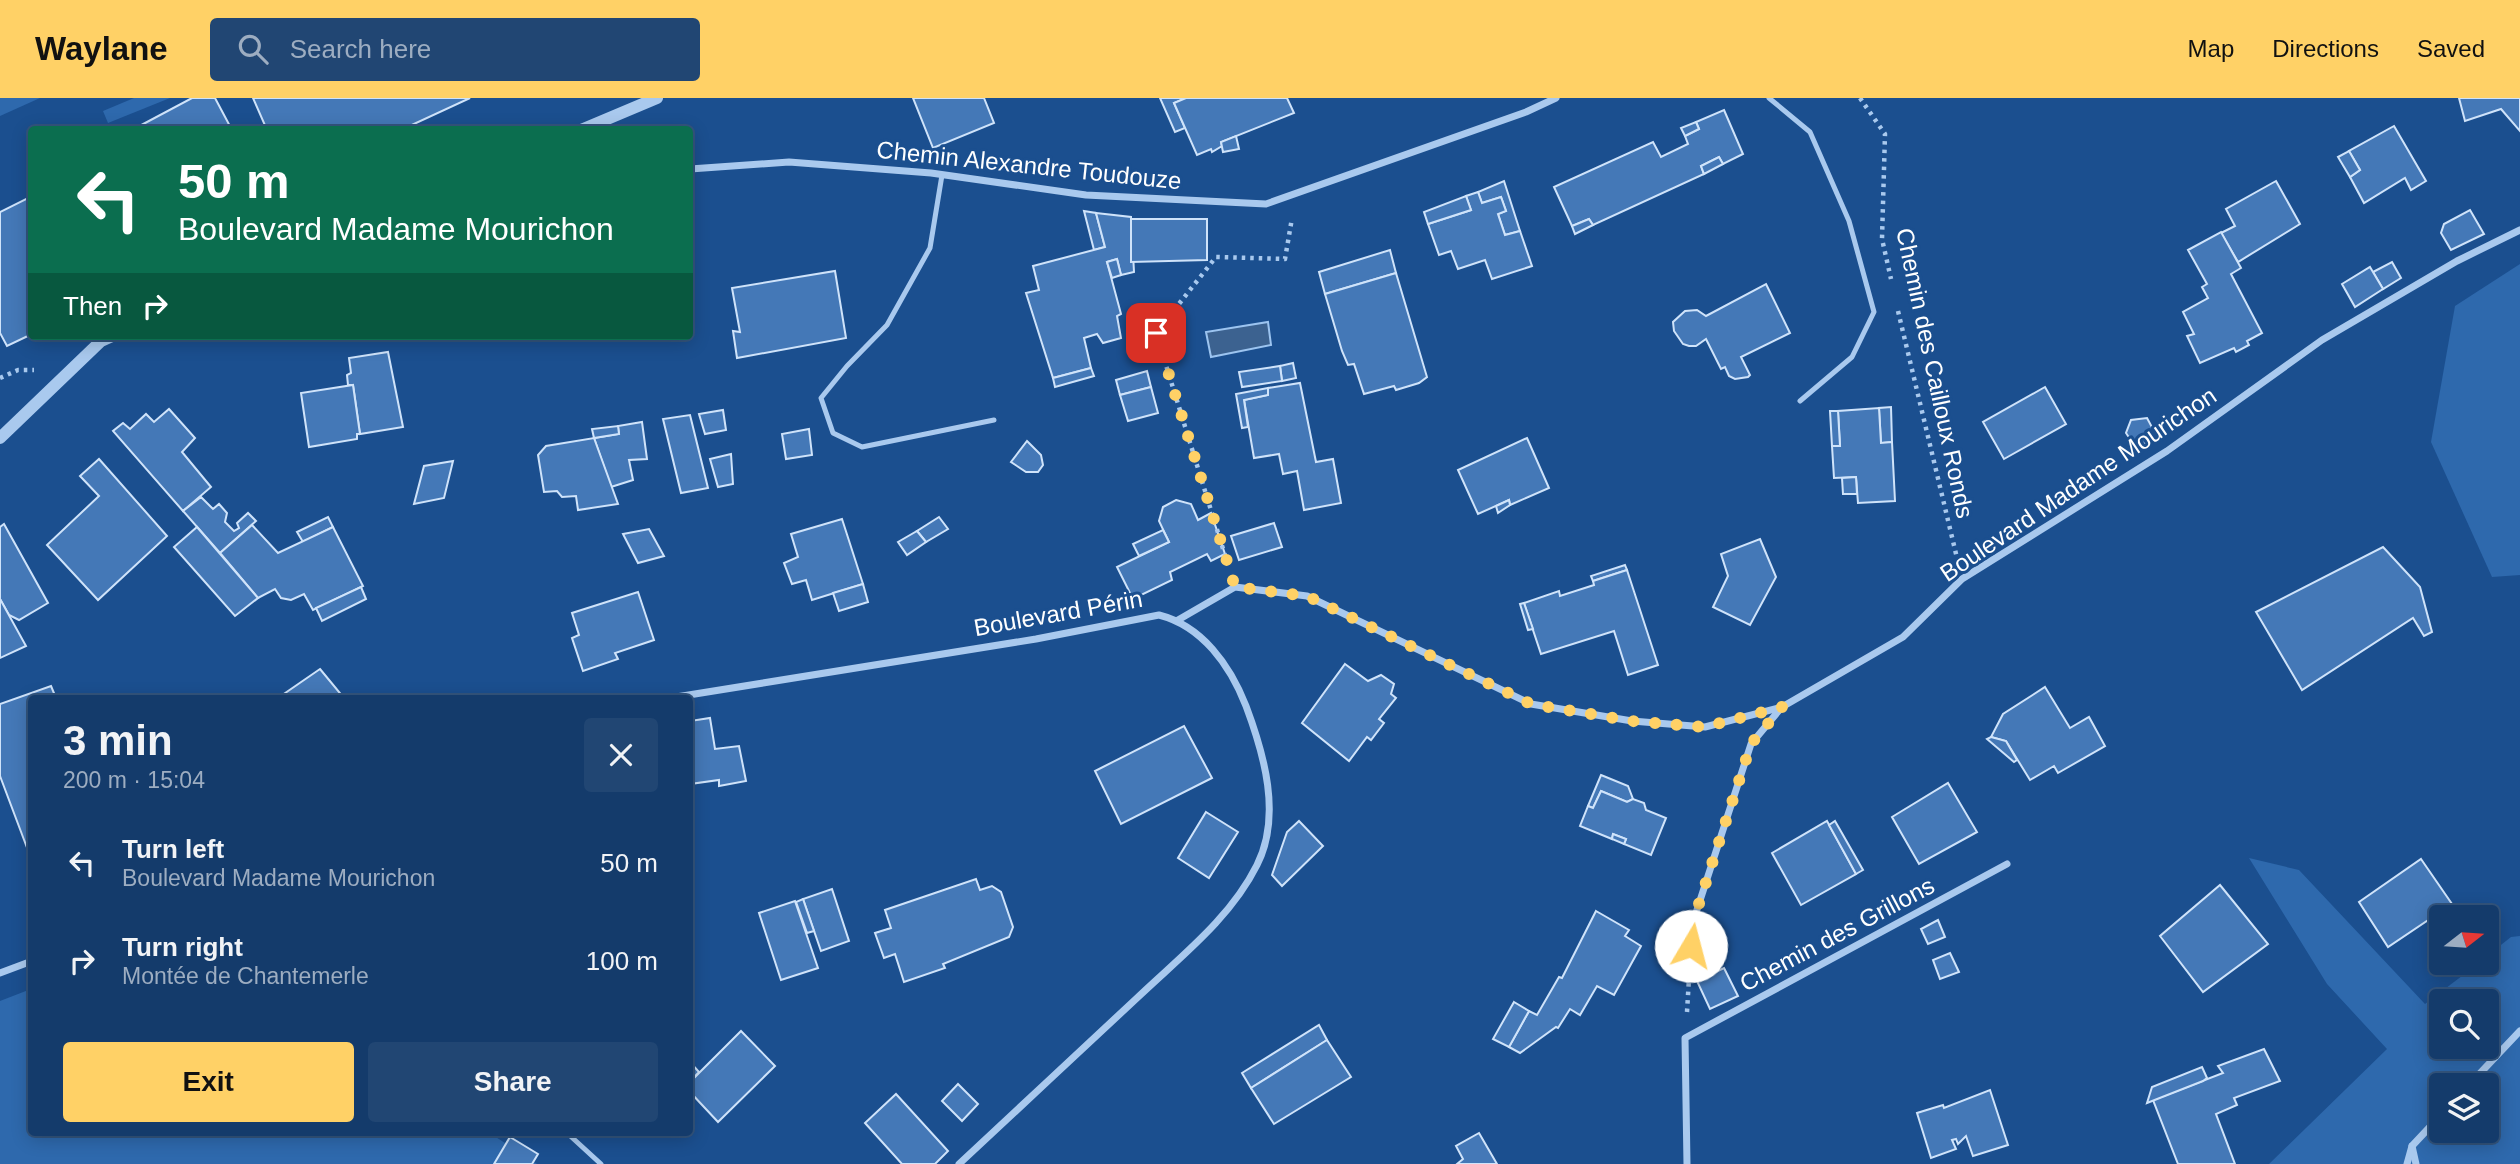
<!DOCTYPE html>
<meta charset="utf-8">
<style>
body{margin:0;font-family:Helvetica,sans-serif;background:#214673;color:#f1f3f6;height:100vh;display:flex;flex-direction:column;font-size:26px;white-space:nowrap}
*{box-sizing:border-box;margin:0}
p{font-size:23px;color:#9dadc1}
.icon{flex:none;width:38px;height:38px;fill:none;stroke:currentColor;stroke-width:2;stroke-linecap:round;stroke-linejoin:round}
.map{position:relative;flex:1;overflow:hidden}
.side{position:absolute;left:28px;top:597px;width:665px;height:441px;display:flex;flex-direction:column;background:#143b6b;border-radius:7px;box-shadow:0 4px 18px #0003,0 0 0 2px #33557e}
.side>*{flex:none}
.top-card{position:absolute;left:28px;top:28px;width:665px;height:214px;border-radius:7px;box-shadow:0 4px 18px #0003,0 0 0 2px #33557e;background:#0b6e4f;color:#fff;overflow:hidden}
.needle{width:46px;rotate:73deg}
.fabs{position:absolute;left:2429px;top:807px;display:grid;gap:14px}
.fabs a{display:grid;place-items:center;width:70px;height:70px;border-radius:7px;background:#143b6b;box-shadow:0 4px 18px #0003,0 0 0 2px #33557e;font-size:35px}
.pin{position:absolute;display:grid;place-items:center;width:60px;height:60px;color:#fff;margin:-30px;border-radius:14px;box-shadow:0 4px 10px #0006}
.me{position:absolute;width:77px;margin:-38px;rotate:8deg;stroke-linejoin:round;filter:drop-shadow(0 0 5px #0008)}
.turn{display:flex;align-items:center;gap:24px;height:147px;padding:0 35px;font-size:32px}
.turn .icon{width:91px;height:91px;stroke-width:2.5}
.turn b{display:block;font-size:49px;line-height:60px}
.then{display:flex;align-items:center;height:66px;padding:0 35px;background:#0003;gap:14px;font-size:26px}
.round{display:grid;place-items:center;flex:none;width:74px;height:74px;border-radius:7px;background:#214673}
.summary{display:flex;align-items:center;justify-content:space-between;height:119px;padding:0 35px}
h1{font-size:42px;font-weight:600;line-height:52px}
.button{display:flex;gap:14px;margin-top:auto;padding:14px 35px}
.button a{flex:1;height:80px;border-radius:7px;background:#ffd166;color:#111;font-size:28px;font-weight:600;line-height:80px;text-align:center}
.button a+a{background:#214673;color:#f1f3f6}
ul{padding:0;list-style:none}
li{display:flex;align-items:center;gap:21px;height:98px;padding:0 35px}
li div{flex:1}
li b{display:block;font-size:26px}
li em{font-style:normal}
header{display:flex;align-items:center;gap:42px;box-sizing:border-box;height:98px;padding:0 35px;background:#ffd166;color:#111}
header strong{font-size:33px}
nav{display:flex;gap:38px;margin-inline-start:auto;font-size:24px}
.search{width:490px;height:63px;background:#214673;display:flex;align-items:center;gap:18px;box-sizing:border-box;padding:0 24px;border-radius:7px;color:#9dadc1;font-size:26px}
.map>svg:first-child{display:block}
.green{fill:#2e69ad;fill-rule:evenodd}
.water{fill:#3c6290;stroke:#9cc4f0;stroke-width:2}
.building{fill:#4478b7;stroke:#cfe3fa;stroke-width:2}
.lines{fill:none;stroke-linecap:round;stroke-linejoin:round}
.path{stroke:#a9c9ee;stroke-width:4.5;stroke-dasharray:3.5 5;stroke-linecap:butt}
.service{stroke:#a9c9ee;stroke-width:5}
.minor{stroke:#a9c9ee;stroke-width:7}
.tertiary{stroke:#a9c9ee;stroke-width:12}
.route{stroke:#ffd166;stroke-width:12;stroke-dasharray:0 21.6}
.labels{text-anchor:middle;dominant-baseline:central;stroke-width:6;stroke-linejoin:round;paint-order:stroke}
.street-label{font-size:24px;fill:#fff;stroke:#1b4f8f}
</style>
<header>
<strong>Waylane</strong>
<div class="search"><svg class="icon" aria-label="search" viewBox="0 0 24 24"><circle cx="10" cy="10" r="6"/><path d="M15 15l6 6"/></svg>Search here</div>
<nav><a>Map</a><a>Directions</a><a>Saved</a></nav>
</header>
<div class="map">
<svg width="2520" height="1066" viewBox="0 0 2520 1066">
<rect width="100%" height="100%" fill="#1b4f8f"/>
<!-- green -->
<g class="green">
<path d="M0,0H40L0,18Z"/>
<path d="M134,0H170L108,25L103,13Z"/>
<path d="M2520,166V477L2492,479L2431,344L2455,208Z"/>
<path d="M2249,760L2299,772L2425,906L2479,865L2487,864V858L2511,839L2520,838V1066H2269L2387,951L2327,886ZM2441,903H2487V948H2441ZM2441,987H2487V1032H2441Z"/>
<path d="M31,891L32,1034H488L537,1066H0V903Z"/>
</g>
<!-- water -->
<path class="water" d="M1268,224L1271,247L1211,259L1206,234Z"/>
<!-- building -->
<g class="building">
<path d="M192,0H215L232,32H132Z"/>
<path d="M253,0H470L401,32H267Z"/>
<path d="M913,0H984L994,25L933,50Z"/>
<path d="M1160,0H1186L1174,5L1185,30L1175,34Z"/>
<path d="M1186,0H1287L1294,15L1221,44L1222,48L1212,54L1211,51L1197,57L1174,5Z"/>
<path d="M2459,0H2520V33L2501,11L2465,23Z"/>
<path d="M1724,12L1743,56L1723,66L1719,59L1701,68L1704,76L1593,127L1589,121L1572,128L1554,89L1653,44L1661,59L1688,46L1685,38L1699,31L1696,24Z"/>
<path d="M1696,24L1699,31L1685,38L1681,30Z"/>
<path d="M2394,28L2426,83L2411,92L2405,80L2364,105L2350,79L2360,72L2349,53Z"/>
<path d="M1236,38L1239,51L1223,54L1221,44Z"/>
<path d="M2349,53L2360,72L2350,79L2338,59Z"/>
<path d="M1719,59L1723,66L1704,76L1701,68Z"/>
<path d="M1504,83L1520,133L1505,137L1498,116L1506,113L1501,99L1482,105L1478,94Z"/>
<path d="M2276,83L2300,126L2238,164L2221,135L2235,128L2226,111Z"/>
<path d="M1478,94L1482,105L1501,99L1506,113L1498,116L1505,137L1520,133L1532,168L1492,181L1485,162L1458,171L1451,153L1439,157L1428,126L1471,112L1466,98Z"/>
<path d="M32,98V236L7,248L0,235V114Z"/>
<path d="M1466,98L1471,112L1428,126L1424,114Z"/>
<path d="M2470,112L2484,136L2451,152L2441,135L2444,126Z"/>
<path d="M1084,113L1096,115L1105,149L1094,152Z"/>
<path d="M1096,115L1131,119L1134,174L1121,177L1117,161L1107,164L1121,216L1117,218L1121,240L1103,245L1097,236L1084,240L1091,270L1053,280L1026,195L1039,192L1033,168L1105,149Z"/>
<path d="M1131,121H1207V162L1131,164Z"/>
<path d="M1589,121L1593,127L1575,136L1572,128Z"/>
<path d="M2221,134L2241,170L2231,176L2262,235L2247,243L2249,247L2236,254L2234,250L2200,265L2187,238L2194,236L2183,214L2208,200L2202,189L2207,186L2188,152Z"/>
<path d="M1390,152L1396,175L1325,196L1319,174Z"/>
<path d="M1117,161L1121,177L1112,180L1107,164Z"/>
<path d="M2392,164L2401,180L2383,191L2373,174Z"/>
<path d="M2370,169L2383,191L2355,209L2342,186Z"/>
<path d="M835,173L846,240L737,260L733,233L740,234L732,190Z"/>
<path d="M1396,175L1427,279L1419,285L1396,292L1394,288L1364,296L1354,266L1348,267L1342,253L1325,196Z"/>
<path d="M1766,186L1790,235L1741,259L1750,277L1748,279L1735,281L1729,278L1725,269L1721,271L1706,241L1696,248H1689L1683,246L1674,233L1673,224L1685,213L1697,212L1706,218Z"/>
<path d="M388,254L403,329L360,336L353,287H348L347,277L351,275L349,260Z"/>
<path d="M1293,265L1296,280L1282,283L1280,268Z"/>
<path d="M1280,268L1282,283L1242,289L1239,274Z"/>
<path d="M1091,270L1094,278L1055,289L1053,280Z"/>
<path d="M1147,273L1151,289L1120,297L1116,282Z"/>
<path d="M1300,285L1316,364L1333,361L1341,405L1304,412L1297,373L1283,376L1279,356L1254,360L1244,302L1268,297V290Z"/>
<path d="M353,287L360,336H357V341L309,349L301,295Z"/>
<path d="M1151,289L1158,315L1128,323L1120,297Z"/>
<path d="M2045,289L2066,326L2004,361L1983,324Z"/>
<path d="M1268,290V297L1244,302L1248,329L1242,330L1236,296Z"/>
<path d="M1891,309L1892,344L1881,345L1879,310Z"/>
<path d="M1879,310L1881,345L1892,344L1895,403L1858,405L1856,379L1834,380L1832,348H1840L1838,313Z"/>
<path d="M169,311L195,340L182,354L211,389L183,413L113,333L123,325L130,331L146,316L154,324Z"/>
<path d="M723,312L726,332L705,336L699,316Z"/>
<path d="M1830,313H1838L1840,348H1832Z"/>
<path d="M690,317L708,390L681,395L663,321Z"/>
<path d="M2147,320L2154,333L2148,345L2134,347L2126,335L2131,322Z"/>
<path d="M642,324L647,361L629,362L633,382L611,389L594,340L619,336L618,328Z"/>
<path d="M618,328L619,336L594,340L592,331Z"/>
<path d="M809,331L812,357L786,361L782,336Z"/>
<path d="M594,340L618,406L578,412L576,398L562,399L557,393L544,394L538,357L546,348Z"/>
<path d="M1527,340L1549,390L1510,407L1509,402L1478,416L1458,372Z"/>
<path d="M1027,343L1041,357L1043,367L1038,374H1026L1011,364Z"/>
<path d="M731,356L733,386L718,389L710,361Z"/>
<path d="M99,361L167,438L98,502L47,447L99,398L80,378Z"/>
<path d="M453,363L444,400L414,406L424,368Z"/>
<path d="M1856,379L1857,396H1843L1842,380Z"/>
<path d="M201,399L213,411L219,406L227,415L225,424L234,433L239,430L237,425L248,415L256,423L220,455L183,413Z"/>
<path d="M1176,402L1191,406L1198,422L1211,415L1225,456L1211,463L1207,456L1170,474L1172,482L1133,501L1117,469L1169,444L1159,423L1163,409Z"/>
<path d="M1509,402L1510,407L1498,415L1496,408Z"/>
<path d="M328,419L333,429L303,444L297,434Z"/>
<path d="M939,419L948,431L926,444L917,433Z"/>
<path d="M842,421L863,486L812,502L806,482L792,486L784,465L798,459L791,436Z"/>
<path d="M1274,425L1282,449L1239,462L1231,438Z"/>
<path d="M4,426L48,505L19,522L9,517L0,501V429Z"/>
<path d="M252,427L278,455L333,429L363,488L313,512L304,496L291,502L281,500L275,491L258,500L220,455Z"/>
<path d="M197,429L258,500L235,518L174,449Z"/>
<path d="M649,431L664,458L638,465L623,436Z"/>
<path d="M1163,432L1169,444L1139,458L1133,446Z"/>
<path d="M917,433L926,444L907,457L898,444Z"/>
<path d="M1760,441L1776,479L1750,527L1713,509L1728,478L1721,456Z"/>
<path d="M2383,449L2420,489L2432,534L2424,538L2413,520L2302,592L2256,514Z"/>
<path d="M1625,467L1627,472L1593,483L1591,478Z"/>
<path d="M1627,472L1658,567L1628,577L1614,533L1541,556L1524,505L1559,493L1560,498L1594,487L1593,483Z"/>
<path d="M863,486L868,504L839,513L833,495Z"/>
<path d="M361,489L366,501L322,523L316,510Z"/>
<path d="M638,494L654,542L615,555L618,561L583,573L572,540L579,537L572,515Z"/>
<path d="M0,501L26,548L0,560Z"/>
<path d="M1524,505L1533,531L1528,532L1520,506Z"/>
<path d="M1345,566L1368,583L1381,577L1394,586L1391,596L1396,600L1379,621L1384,625L1371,642L1367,639L1349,663L1302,625Z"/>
<path d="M320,571L344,600H278Z"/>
<path d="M51,588L56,600H32V763L0,678V606Z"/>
<path d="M2045,589L2070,630L2089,619L2105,648L2058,675L2054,668L2030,682L2006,643L1991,639L2003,616Z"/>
<path d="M710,620L715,651L739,648L746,683L719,688V682L690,686V623Z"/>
<path d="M1184,628L1212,680L1121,726L1095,673Z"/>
<path d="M1991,639L2006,643L2017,662L2014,664L1987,641Z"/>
<path d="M1601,677L1628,688L1633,701L1627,704L1601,693L1593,710L1588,708Z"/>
<path d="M1948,685L1977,734L1919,766L1892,719Z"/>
<path d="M1601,693L1627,704L1633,701L1644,705L1646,712L1666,720L1651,757L1624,746L1626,741L1613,736L1612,741L1580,728L1588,708L1593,710Z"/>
<path d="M1206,714L1238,734L1209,780L1178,760Z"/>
<path d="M1299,723L1323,748L1282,788L1272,777L1287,734Z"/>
<path d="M1827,723L1856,776L1801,807L1772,755Z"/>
<path d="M1835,723L1863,772L1856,776L1829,727Z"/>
<path d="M1613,736L1626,741L1624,746L1612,741Z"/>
<path d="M2421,761L2452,806L2388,849L2359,804Z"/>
<path d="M976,781L980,792L992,788L1001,794L1013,829L1009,839L943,866L945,870L904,884L895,856L884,860L875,835L891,830L885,812Z"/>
<path d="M2220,787L2268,846L2203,894L2160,838Z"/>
<path d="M832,791L849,843L821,853L803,801Z"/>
<path d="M803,801L814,833L807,835L796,804Z"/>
<path d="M795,803L818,870L781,882L759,815Z"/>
<path d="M1596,813L1629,832L1625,838L1641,848L1614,897L1597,888L1580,917L1570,911L1558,930L1556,929L1520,955L1509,949L1529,913L1537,917L1559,879L1562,880Z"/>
<path d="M1938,822L1945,839L1928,846L1921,831Z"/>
<path d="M1950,855L1959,874L1940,881L1933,862Z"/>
<path d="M1724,870L1738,898L1710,911L1697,883Z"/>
<path d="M1514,904L1529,913L1509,949L1493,941Z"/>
<path d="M1319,927L1327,942L1251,990L1242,975Z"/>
<path d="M741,933L775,968L718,1024L690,994V984Z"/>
<path d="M1327,942L1351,979L1274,1026L1251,990Z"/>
<path d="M2264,951L2280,983L2234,1000L2237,1007L2216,1016L2235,1066H2178L2153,1002L2223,975L2218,968Z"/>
<path d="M690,964L699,974L690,984Z"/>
<path d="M2202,969L2207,980L2203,983L2147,1005L2152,989Z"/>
<path d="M958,986L978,1006L962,1023L942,1003Z"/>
<path d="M1990,992L2008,1047L1973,1058L1966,1038L1958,1046L1956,1041L1952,1042L1956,1051L1931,1060L1917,1015L1943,1007L1944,1010Z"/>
<path d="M896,996L948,1053L935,1066H902L865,1025Z"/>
<path d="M1479,1035L1497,1066H1457L1463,1061L1456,1048Z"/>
<path d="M510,1039L538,1056L532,1066H494Z"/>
</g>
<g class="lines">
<!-- path -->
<g class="path">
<path d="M1860,0L1885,36L1882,141L1891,181"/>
<path d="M1898,213L1957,460"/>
<path d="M0,280L18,272H34"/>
<path d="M1228,467L1156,235L1216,159L1285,161L1292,120"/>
<path d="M1687,914L1691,846"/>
</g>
<!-- service -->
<g class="service">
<path d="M1769,0L1810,34L1849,123L1874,214L1852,259L1800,303"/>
<path d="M942,77L930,150L887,227L847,268L821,300L833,335L862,349L994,322"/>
<path d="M566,1034L601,1066"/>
</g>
<!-- minor -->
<g class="minor">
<path d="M690,71L789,64L931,75L1086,97L1266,106L1526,14L1556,0"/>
<path d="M1178,522L1235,489L1307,498L1531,606L1632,623L1705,629L1782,609L1903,539L1962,481L2167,353L2322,242L2457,163L2520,132"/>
<path d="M670,600L1036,541L1159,517C1202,528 1230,567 1246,608C1264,656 1282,718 1257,767C1230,821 1180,859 1137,900C1078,955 1018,1011 959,1066"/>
<path d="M1693,824L1751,646L1781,610"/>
<path d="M0,875L32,863"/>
<path d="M2469,987L2520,933"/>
<path d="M2412,1048L2416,1066"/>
<path d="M1687,1066L1685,940L2007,766"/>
<path d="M2407,1066L2412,1048L2441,1017"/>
</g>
<!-- tertiary -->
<g class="tertiary">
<path d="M581,32L657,0"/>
<path d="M0,340L101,243L112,238"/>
</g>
</g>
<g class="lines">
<!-- route -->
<path class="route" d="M1156,235L1235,489L1307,498L1531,606L1632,623L1705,629L1782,609L1751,646L1693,824L1691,848"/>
</g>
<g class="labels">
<!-- street labels -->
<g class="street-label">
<text transform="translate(1029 67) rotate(6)">Chemin Alexandre Toudouze</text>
<text transform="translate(1935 275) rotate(78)">Chemin des Cailloux Ronds</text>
<text transform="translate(2078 386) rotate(-34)">Boulevard Madame Mourichon</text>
<text transform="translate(1058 515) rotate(-10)">Boulevard Périn</text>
<text transform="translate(1837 836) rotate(-28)">Chemin des Grillons</text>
</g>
</g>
</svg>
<div class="fabs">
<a><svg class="needle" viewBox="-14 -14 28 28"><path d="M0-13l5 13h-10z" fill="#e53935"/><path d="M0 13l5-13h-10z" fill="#9dadc1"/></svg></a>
<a><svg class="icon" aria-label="search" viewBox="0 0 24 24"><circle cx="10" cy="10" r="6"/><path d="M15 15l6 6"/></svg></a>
<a><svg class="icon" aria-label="layers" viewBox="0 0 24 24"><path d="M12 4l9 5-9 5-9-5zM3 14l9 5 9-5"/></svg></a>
</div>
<div class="pin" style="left:1156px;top:235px;background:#d93025"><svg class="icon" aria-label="arrive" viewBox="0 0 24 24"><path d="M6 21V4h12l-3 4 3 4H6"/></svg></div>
<svg class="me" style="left:1691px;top:848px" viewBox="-20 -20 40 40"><circle r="19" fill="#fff"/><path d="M0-13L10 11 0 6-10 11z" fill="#ffd166"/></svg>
<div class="top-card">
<div class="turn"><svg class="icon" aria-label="left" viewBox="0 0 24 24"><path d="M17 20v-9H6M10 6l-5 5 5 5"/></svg><div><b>50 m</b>Boulevard Madame Mourichon</div></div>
<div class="then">Then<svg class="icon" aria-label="right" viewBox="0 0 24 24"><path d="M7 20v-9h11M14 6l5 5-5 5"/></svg></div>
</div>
<section class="side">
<div class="summary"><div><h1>3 min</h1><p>200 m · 15:04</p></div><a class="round"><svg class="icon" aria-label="close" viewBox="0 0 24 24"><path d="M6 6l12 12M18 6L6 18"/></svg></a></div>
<ul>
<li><svg class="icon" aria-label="left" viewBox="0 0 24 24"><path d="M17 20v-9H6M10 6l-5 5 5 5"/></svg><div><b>Turn left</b><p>Boulevard Madame Mourichon</p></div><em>50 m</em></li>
<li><svg class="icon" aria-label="right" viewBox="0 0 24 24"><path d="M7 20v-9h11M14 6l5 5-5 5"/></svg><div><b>Turn right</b><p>Montée de Chantemerle</p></div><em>100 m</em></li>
</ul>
<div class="button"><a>Exit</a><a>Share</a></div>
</section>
</div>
